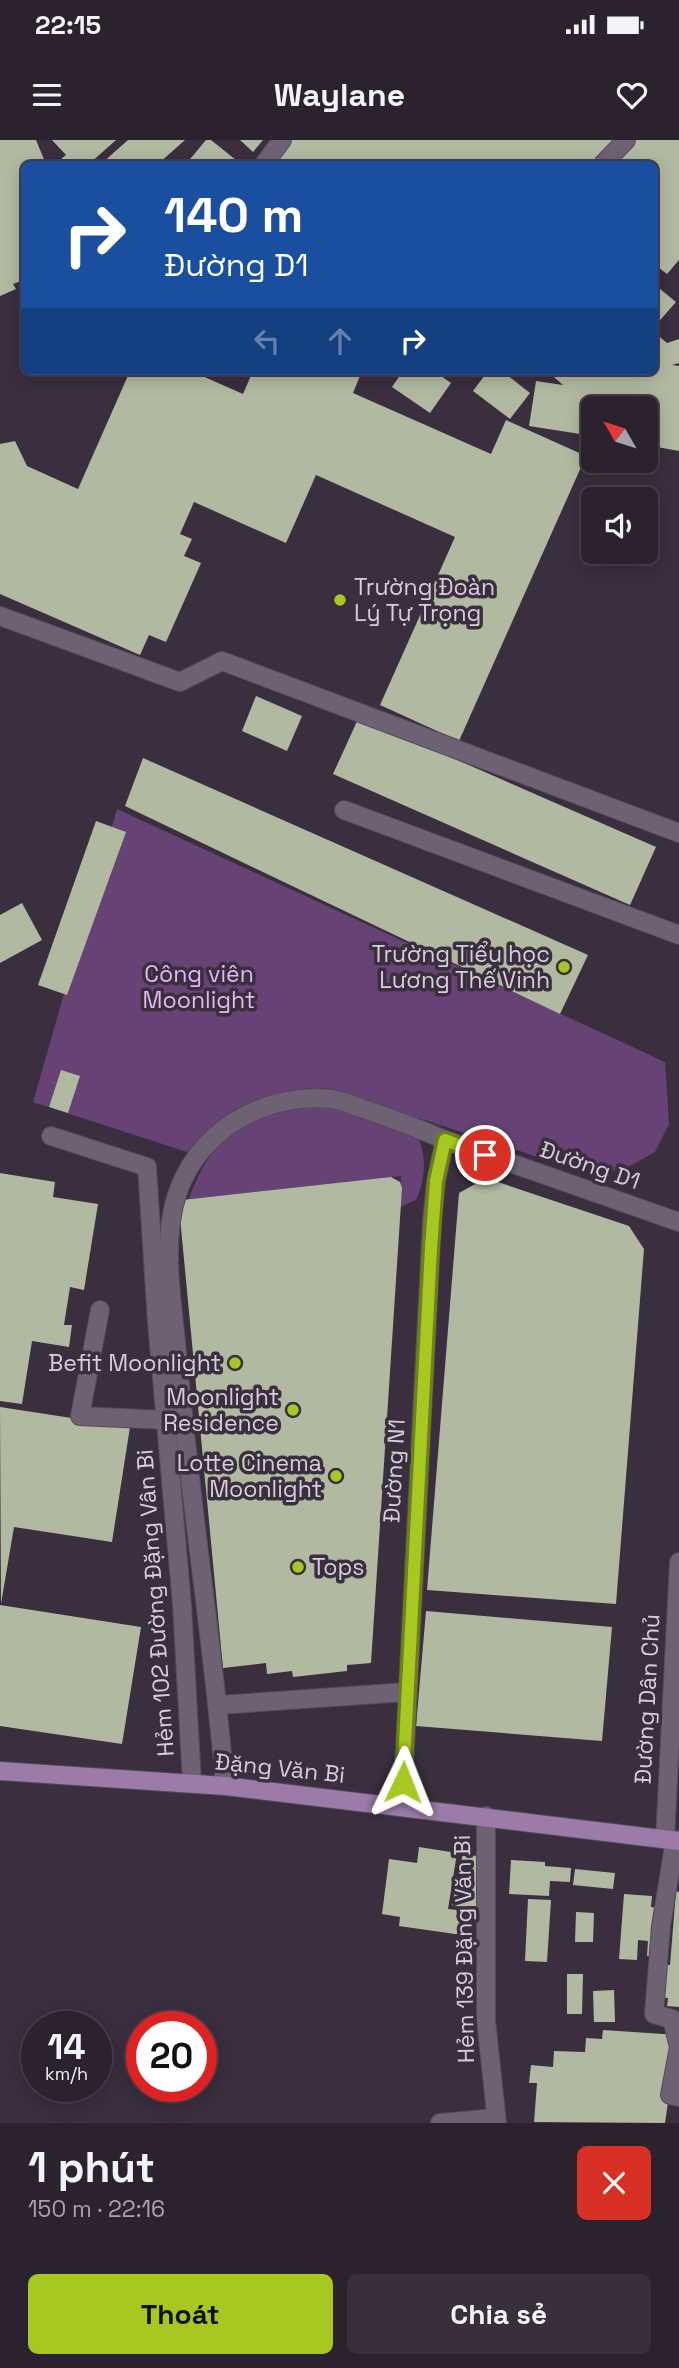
<!DOCTYPE html>
<html lang="vi">
<meta charset="utf-8">
<style>
body{margin:0;font-family:"Space Grotesk",sans-serif;background:#382f3b;color:#f1f3f6;height:100vh;display:flex;flex-direction:column;font-size:26px;white-space:nowrap}
*{box-sizing:border-box;margin:0}
p{font-size:23px;color:#a6a4aa}
.icon{flex:none;width:38px;height:38px;fill:none;stroke:currentColor;stroke-width:2;stroke-linecap:round;stroke-linejoin:round}
.map{position:relative;height:1983px;overflow:hidden}
.drawer{display:flex;flex-direction:column;background:#2c222f;flex:1}
.drawer>*{flex:none}
.hud{position:absolute;left:21px;top:21px;width:637px;height:214px;border-radius:10px;box-shadow:0 4px 18px #0003,0 0 0 2px #483f4b;background:#1a4fa0;color:#fff;overflow:hidden}
.needle{width:46px;rotate:309deg}
.fabs{position:absolute;left:581px;top:256px;display:grid;gap:14px}
.fabs a{display:grid;place-items:center;width:77px;height:77px;border-radius:10px;background:#2c222f;box-shadow:0 4px 18px #0003,0 0 0 2px #483f4b;font-size:35px}
.speed{position:absolute;left:21px;top:1871px;display:flex;gap:14px;font-size:35px;font-weight:700;text-align:center}
.speed>*{display:grid;place-content:center;width:91px;height:91px;border-radius:50%;background:#2c222f;box-shadow:0 4px 18px #0003,0 0 0 2px #483f4b;line-height:1}
.speed small{font-size:18px;font-weight:400}
.speed .limit{border:10px solid #d22;background:#fff;color:#111}
.pin{position:absolute;display:grid;place-items:center;width:60px;height:60px;color:#fff;margin:-30px;border:4px solid #fff;border-radius:50%;box-shadow:0 2px 7px #0007}
.me{position:absolute;width:77px;margin:-38px;rotate:2deg;stroke-linejoin:round;filter:drop-shadow(0 0 5px #0008)}
.turn{display:flex;align-items:center;gap:24px;height:147px;padding:0 28px;font-size:32px}
.turn .icon{width:91px;height:91px;stroke-width:2.5}
.turn b{display:block;font-size:49px;line-height:60px}
.lanes{display:flex;align-items:center;height:66px;padding:0 28px;background:#0003;justify-content:center;gap:35px;direction:ltr}
.lanes .off{opacity:.35}
.round{display:grid;place-items:center;flex:none;width:74px;height:74px;border-radius:10px;background:#382f3b}
.overview{display:flex;align-items:center;justify-content:space-between;height:119px;padding:0 28px}
h1{font-size:42px;font-weight:600;line-height:52px}
.primary-button{display:flex;gap:14px;margin-top:auto;padding:14px 28px}
.primary-button a{flex:1;height:80px;border-radius:10px;background:#a6c820;color:#111;font-size:28px;font-weight:600;line-height:80px;text-align:center}
.primary-button a+a{background:#382f3b;color:#f1f3f6}
.status{display:flex;justify-content:space-between;align-items:center;height:49px;padding:0 35px;background:#2c222f;direction:ltr}
.status svg{height:19px;fill:currentColor}
header{display:flex;justify-content:space-between;align-items:center;height:91px;padding:0 28px;background:#2c222f;font-size:32px;font-weight:600}
.map>svg:first-child{display:block}
.green{fill:#664374}
.building{fill:#b1b9a1}
.lines{fill:none;stroke-linecap:round;stroke-linejoin:round}
.minor-casing{stroke:#544a58;stroke-width:20}
.major-casing{stroke:#544a58;stroke-width:20}
.minor{stroke:#6e6174;stroke-width:18}
.major{stroke:#9c7ba9;stroke-width:18}
.route-casing{stroke:#6c8215;stroke-width:18}
.route{stroke:#a6c820;stroke-width:12}
.poi-dot{fill:#a6c820;stroke:#3a2e3f;stroke-width:2.5}
.labels{text-anchor:middle;dominant-baseline:central;stroke-width:7;stroke-linejoin:round;paint-order:stroke}
.poi-label{font-size:23px;fill:#d6cfda;stroke:#3a2e3f;text-anchor:end}
.park-label{font-size:23px;fill:#e4b8f5;stroke:#3a2e3f}
.street-label{font-size:23px;fill:#d6cfda;stroke:#3a2e3f}
</style>
<div class="status"><b>22:15</b><svg viewBox="0 0 49 12"><path d="M0 12V9h3v3zM5 12V6h3v6zM10 12V3h3v9zM15 12V0h3v12zM26 1h20v11H26zM47 4h2v5h-2z"/></svg></div>
<header><svg class="icon" aria-label="menu" viewBox="0 0 24 24"><path d="M4 6h16M4 12h16M4 18h16"/></svg>Waylane<svg class="icon" aria-label="heart" viewBox="0 0 24 24"><path d="M12 20l-8-8c-3-5 5-10 8-4 3-6 11-1 8 4z"/></svg></header>
<div class="map">
<svg width="679" height="1983" viewBox="0 0 679 1983">
<rect width="100%" height="100%" fill="#3a2e3f"/>
<!-- green -->
<g class="green">
<path d="M117,669L665,922L669,984L655,1012L630,1026L603,1033L574,1029L428,981L353,959L316,951L280,953L235,969L211,989L194,1009L187,1012L33,962Z"/>
<path d="M324,966L347,970L416,995C428,1013 425,1042 416,1060L400,1067L401,1036L189,1059C214,989 253,969 324,966Z"/>
</g>
<!-- building -->
<g class="building">
<path d="M0,0H36L46,24H24V140L13,144L16,149L0,156Z"/>
<path d="M52,0H116L89,24H55L66,15Z"/>
<path d="M128,0H185L158,24H101Z"/>
<path d="M206,0H211L241,24H186Z"/>
<path d="M240,0H263L253,12Z"/>
<path d="M273,0H620L597,24H276L262,12Z"/>
<path d="M636,0H679V120L667,134L654,124V24H612Z"/>
<path d="M654,144L676,162L654,187Z"/>
<path d="M654,192L667,203L679,199V223L672,225L679,226V311L646,305V268H593V296L529,286L536,241L563,245L547,231H654Z"/>
<path d="M130,231H191L243,254L253,231H362L353,253L491,314L506,280L586,316L459,601L380,565L455,397L316,335L286,403L194,362L180,394L192,399L184,416L201,423L166,502L149,495L140,515L0,454V304L15,301L27,326L78,349Z"/>
<path d="M403,231H434L451,243L430,273L392,247Z"/>
<path d="M488,231H502L530,253L510,279L473,251Z"/>
<path d="M256,556L302,576L287,611L242,591Z"/>
<path d="M359,577L656,707L630,765L333,634Z"/>
<path d="M143,618L588,815L560,874L125,666Z"/>
<path d="M96,681L126,692L67,855L38,845Z"/>
<path d="M22,763L42,800L0,823V775Z"/>
<path d="M61,930L80,936L68,973L49,967Z"/>
<path d="M0,1033L55,1042L53,1057L98,1064L84,1150L70,1147L64,1185H72L69,1207L32,1201L22,1264L0,1261Z"/>
<path d="M391,1037L400,1042L402,1048L371,1523L347,1525V1531L293,1537L292,1531L267,1534L266,1523L223,1528L179,1067L182,1060Z"/>
<path d="M486,1038L629,1086L644,1109L616,1464L427,1450L459,1053Z"/>
<path d="M0,1267L130,1287L112,1402L14,1387L1,1464Z"/>
<path d="M0,1465L141,1487L122,1604L0,1586Z"/>
<path d="M426,1471L612,1487L602,1601L416,1586Z"/>
<path d="M419,1707L457,1713L448,1769L466,1771L462,1795L399,1786L400,1777L382,1774L389,1719L417,1723Z"/>
<path d="M463,1713L490,1719L480,1771L452,1765Z"/>
<path d="M511,1720L545,1722V1726L571,1728L570,1742L550,1741L549,1756L509,1754Z"/>
<path d="M575,1729L615,1733L613,1749L573,1745Z"/>
<path d="M676,1751L679,1752V1867L667,1866L668,1858L651,1857L654,1824L670,1825Z"/>
<path d="M624,1754L652,1756L651,1767L668,1769L664,1818L647,1816L648,1801L638,1800L637,1820L619,1819Z"/>
<path d="M528,1759L551,1760L547,1822L525,1821Z"/>
<path d="M576,1772L594,1773L593,1802H575Z"/>
<path d="M567,1834H583L582,1874H567Z"/>
<path d="M614,1850L615,1882H594L593,1851Z"/>
<path d="M603,1890L678,1895L665,1983L534,1982L537,1943H529L531,1925L553,1927L554,1911L585,1912L586,1898L602,1899Z"/>
</g>
<g class="lines">
<defs>
<g id="minor">
<path d="M264,24L282,0"/>
<path d="M603,24L626,0"/>
<path d="M0,476L180,542L222,521L679,693"/>
<path d="M344,670L679,795"/>
<path d="M51,996L147,1027L157,1182L182,1465L192,1643"/>
<path d="M100,1170L80,1276L166,1280"/>
<path d="M219,1565L407,1552"/>
<path d="M225,1646C216,1536 200,1428 188,1319C183,1276 179,1234 175,1192C171,1155 166,1118 171,1081C181,1002 253,952 331,959C341,960 351,965 361,968C390,978 418,988 445,1000L679,1082"/>
<path d="M402,1666L432,1080L436,1041L445,1000"/>
<path d="M486,1676V1880L497,1983"/>
<path d="M665,1699L679,1422"/>
<path d="M675,1700L661,1786L654,1874L672,1879L679,1907L670,1955L679,1957"/>
<path d="M440,1983L496,1978"/>
</g>
<path id="major" d="M0,1631L225,1646L679,1701"/>
</defs>
<!-- minor casing -->
<use href="#minor" class="minor-casing"/>
<!-- major casing -->
<use href="#major" class="major-casing"/>
<!-- minor -->
<use href="#minor" class="minor"/>
<!-- major -->
<use href="#major" class="major"/>
</g>
<g class="lines">
<defs>
<path id="route" d="M403,1642L431,1108L436,1041L445,1000L485,1015"/>
</defs>
<!-- route casing -->
<use href="#route" class="route-casing"/>
<!-- route -->
<use href="#route" class="route"/>
</g>
<!-- markers -->
<g class="poi-dot">
<circle cx="340" cy="460" r="7"/>
<circle cx="564" cy="827" r="7"/>
<circle cx="235" cy="1223" r="7"/>
<circle cx="293" cy="1270" r="7"/>
<circle cx="336" cy="1336" r="7"/>
<circle cx="298" cy="1427" r="7"/>
</g>
<g class="labels">
<!-- poi labels -->
<g class="poi-label">
<text x="354" y="447" text-anchor="start">Trường Đoàn<tspan x="354" dy="26">Lý Tự Trọng</tspan></text>
<text x="550" y="814">Trường Tiểu học<tspan x="550" dy="26">Lương Thế Vinh</tspan></text>
<text x="221" y="1223">Befit Moonlight</text>
<text x="279" y="1257">Moonlight<tspan x="279" dy="26">Residence</tspan></text>
<text x="322" y="1323">Lotte Cinema<tspan x="322" dy="26">Moonlight</tspan></text>
<text x="312" y="1427" text-anchor="start">Tops</text>
</g>
<!-- park labels -->
<g class="park-label">
<text x="199" y="834">Công viên<tspan x="199" dy="26">Moonlight</tspan></text>
</g>
<!-- street labels -->
<g class="street-label">
<text transform="translate(590 1025) rotate(19)">Đường D1</text>
<text transform="translate(394 1331) rotate(-87)">Đường N1</text>
<text transform="translate(155 1463) rotate(-94)">Hẻm 102 Đường Đặng Vân Bi</text>
<text transform="translate(647 1559) rotate(-87)">Đường Dân Chủ</text>
<text transform="translate(280 1628) rotate(6)">Đặng Văn Bi</text>
<text transform="translate(464 1809) rotate(-91)">Hẻm 139 Đặng Văn Bi</text>
</g>
</g>
</svg>
<div class="fabs">
<a><svg class="needle" viewBox="-14 -14 28 28"><path d="M0-13l5 13h-10z" fill="#e53935"/><path d="M0 13l5-13h-10z" fill="#a6a4aa"/></svg></a>
<a><svg class="icon" aria-label="sound" viewBox="0 0 24 24"><path d="M4 9h4l5-4v14l-5-4H4zM17 9q2 3 0 6"/></svg></a>
</div>
<div class="speed"><div>14<small>km/h</small></div><div class="limit">20</div></div>
<div class="pin" style="left:485px;top:1015px;background:#d93025"><svg class="icon" aria-label="arrive" viewBox="0 0 24 24"><path d="M6 21V4h12l-3 4 3 4H6"/></svg></div>
<svg class="me" style="left:403px;top:1642px" viewBox="-20 -20 40 40"><path d="M0-17L14 15 0 8-14 15z" fill="#a6c820" stroke="#fff" stroke-width="4"/></svg>
<div class="hud">
<div class="turn"><svg class="icon" aria-label="right" viewBox="0 0 24 24"><path d="M7 20v-9h11M14 6l5 5-5 5"/></svg><div><b>140 m</b>Đường D1</div></div>
<div class="lanes"><svg class="icon off" aria-label="left" viewBox="0 0 24 24"><path d="M17 20v-9H6M10 6l-5 5 5 5"/></svg><svg class="icon off" aria-label="ahead" viewBox="0 0 24 24"><path d="M12 20V5M6 11l6-6 6 6"/></svg><svg class="icon" aria-label="right" viewBox="0 0 24 24"><path d="M7 20v-9h11M14 6l5 5-5 5"/></svg></div>
</div>
</div>
<section class="drawer">
<div class="overview"><div><h1>1 phút</h1><p>150 m · 22:16</p></div><a class="round" style="background:#d93025;color:#fff"><svg class="icon" aria-label="close" viewBox="0 0 24 24"><path d="M6 6l12 12M18 6L6 18"/></svg></a></div>
<div class="primary-button"><a>Thoát</a><a>Chia sẻ</a></div>
</section>
